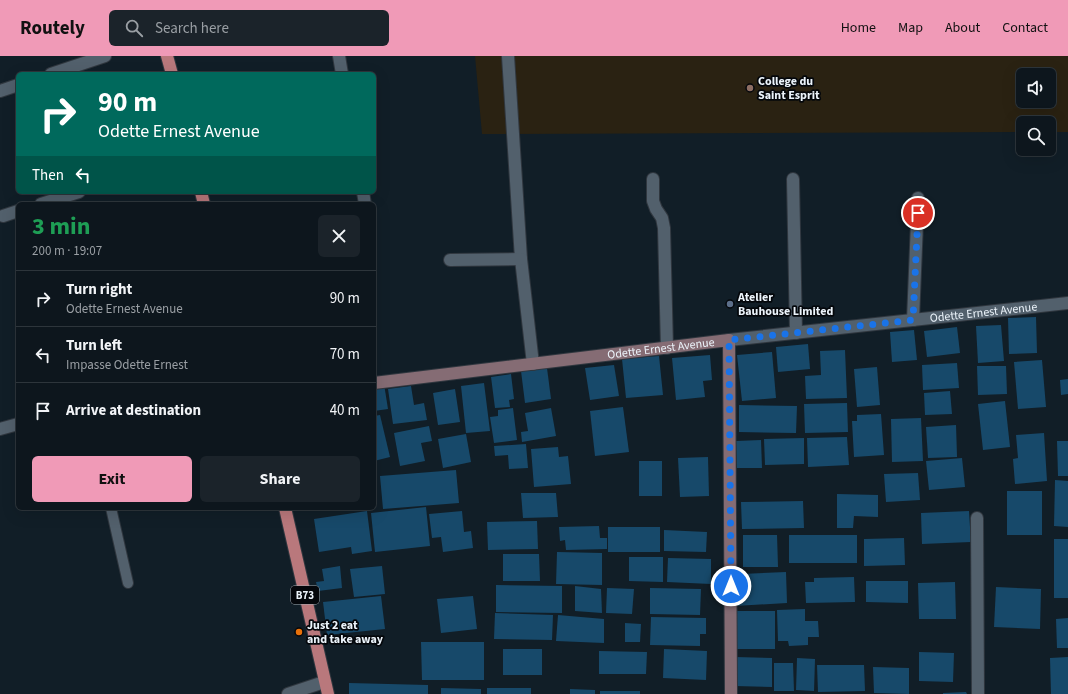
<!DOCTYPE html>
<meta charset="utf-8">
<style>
body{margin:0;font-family:"Source Sans 3",sans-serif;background:#1b232a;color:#f1f3f6;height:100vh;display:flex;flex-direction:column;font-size:15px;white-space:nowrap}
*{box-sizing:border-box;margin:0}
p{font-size:13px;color:#9a9fa4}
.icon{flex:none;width:22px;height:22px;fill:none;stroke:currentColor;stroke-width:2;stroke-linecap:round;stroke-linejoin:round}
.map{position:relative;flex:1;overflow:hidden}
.side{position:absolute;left:16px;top:146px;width:360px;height:308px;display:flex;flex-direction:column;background:#0d161d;border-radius:6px;box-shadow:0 4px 16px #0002,0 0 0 1px #2d353b}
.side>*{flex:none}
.guide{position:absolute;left:16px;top:16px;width:360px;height:122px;border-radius:6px;box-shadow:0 4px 16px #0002,0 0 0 1px #2d353b;background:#00695c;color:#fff;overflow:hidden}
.tools{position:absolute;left:1016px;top:12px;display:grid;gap:8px}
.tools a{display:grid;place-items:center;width:40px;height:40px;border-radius:6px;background:#0d161d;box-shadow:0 4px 16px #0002,0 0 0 1px #2d353b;font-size:20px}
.pin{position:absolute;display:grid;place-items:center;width:34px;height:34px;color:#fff;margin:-17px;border:2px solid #fff;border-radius:50%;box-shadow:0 1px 4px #0007}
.me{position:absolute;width:44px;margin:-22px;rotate:0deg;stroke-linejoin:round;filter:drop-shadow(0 0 3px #0008)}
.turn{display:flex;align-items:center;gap:14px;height:84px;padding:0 16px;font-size:18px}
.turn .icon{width:52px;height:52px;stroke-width:2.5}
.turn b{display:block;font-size:28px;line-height:34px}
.then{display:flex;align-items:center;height:38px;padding:0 16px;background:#0003;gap:8px;font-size:15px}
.round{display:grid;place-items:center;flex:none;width:42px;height:42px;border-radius:6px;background:#1b232a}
.summary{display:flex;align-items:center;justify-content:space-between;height:68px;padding:0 16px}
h1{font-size:24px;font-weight:700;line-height:30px;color:#1e9e55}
.cta{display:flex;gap:8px;margin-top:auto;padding:8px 16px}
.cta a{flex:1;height:46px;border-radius:6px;background:#f09ab7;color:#111;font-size:16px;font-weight:700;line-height:46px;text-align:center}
.cta a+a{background:#1b232a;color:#f1f3f6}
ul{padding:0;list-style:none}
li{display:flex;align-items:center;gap:12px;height:56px;padding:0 16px;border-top:1px solid #2d353b}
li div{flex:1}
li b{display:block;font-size:15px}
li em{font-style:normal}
header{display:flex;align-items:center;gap:24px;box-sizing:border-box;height:56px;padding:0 20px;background:#f09ab7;color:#111}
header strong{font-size:19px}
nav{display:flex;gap:22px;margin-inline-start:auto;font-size:14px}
.search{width:280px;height:36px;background:#1b232a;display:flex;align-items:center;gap:10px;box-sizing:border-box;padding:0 14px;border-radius:6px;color:#9a9fa4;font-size:15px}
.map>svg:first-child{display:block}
.education{fill:#2a2212;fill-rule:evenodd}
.building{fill:#17496a}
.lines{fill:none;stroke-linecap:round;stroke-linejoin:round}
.lane-casing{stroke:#30373f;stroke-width:12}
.street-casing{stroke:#30373f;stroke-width:14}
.secondary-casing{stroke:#30373f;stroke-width:14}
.primary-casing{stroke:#30373f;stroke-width:14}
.lane{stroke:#52606c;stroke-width:10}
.street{stroke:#52606c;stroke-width:12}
.secondary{stroke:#856c74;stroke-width:12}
.primary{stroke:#b9787c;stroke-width:12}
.route{stroke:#1a73e8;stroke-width:7;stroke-dasharray:0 12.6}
.education-dot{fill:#8d6e63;stroke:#04070b;stroke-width:1.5}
.service-dot{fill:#5c6f8a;stroke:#04070b;stroke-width:1.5}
.food-dot{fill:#e8710a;stroke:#04070b;stroke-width:1.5}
.labels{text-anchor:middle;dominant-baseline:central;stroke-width:3.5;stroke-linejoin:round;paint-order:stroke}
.shield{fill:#04070b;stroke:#a6adb3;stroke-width:1}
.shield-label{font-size:11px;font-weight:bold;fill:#ecf4fb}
.poi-label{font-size:12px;font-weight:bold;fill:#ecf4fb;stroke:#04070b;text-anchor:start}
.street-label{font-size:12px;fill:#ecf4fb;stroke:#04070b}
</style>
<header>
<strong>Routely</strong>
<div class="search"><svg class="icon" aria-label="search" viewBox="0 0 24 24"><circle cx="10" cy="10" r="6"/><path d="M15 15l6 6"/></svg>Search here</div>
<nav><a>Home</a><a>Map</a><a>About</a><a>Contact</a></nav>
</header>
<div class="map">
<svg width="1068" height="638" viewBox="0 0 1068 638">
<rect width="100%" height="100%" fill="#111e27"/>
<!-- education -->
<path class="education" d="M475,0H1068V76H1049V67H1023V76L482,78ZM1023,19H1049V45H1023Z"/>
<!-- building -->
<g class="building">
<path d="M1036,261L1037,297L1009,298L1008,262Z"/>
<path d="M1001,269L1004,305L978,307L976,270Z"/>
<path d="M957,271L960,297L927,301L924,275Z"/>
<path d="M914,274L917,304L892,306L890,276Z"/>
<path d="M808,288L810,313L778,316L776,291Z"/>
<path d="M845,294L847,342L806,343L805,320L821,319L820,295Z"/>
<path d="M772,296L776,342L742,345L737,299Z"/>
<path d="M710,299L712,324L703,325L705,341L676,344L672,302Z"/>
<path d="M659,300L663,339L626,342L622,303Z"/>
<path d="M1042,304L1046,351L1018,353L1014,306Z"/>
<path d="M957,307L959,332L923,334L922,309Z"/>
<path d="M614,309L619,340L590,344L585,312Z"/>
<path d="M977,310H1006L1007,338L978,339Z"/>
<path d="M877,311L880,349L857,351L854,313Z"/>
<path d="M547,312L551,343L525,347L521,315Z"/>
<path d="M511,318L514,343L509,344L510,351L495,352L491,321Z"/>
<path d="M1068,323V338L1061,339L1060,324Z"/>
<path d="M484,327L490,375L466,377L461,330Z"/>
<path d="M384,328L388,353L374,355V329Z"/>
<path d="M411,330L414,349L424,347L427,364L393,368L388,333Z"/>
<path d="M455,333L460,366L438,369L433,337Z"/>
<path d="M950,335L952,358L925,359L924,337Z"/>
<path d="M1005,345L1010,391L983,394L978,348Z"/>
<path d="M847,347L848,376L805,377L804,348Z"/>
<path d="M739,349L797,350L796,377L739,376Z"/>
<path d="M623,351L629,396L595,400L590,355Z"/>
<path d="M513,352L517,384L494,387L490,361L498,360V354Z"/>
<path d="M551,352L556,380L522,386L521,376L528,375L525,357Z"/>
<path d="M881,358L884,399L854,401L852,365H857V359Z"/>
<path d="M380,359L390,401L374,405V360Z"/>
<path d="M921,362L923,405L892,406L891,363Z"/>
<path d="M956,369L957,401L928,402L926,371Z"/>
<path d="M429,370L432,385L421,387L425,405L400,410L394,377Z"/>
<path d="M1044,377L1047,425L1015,428L1013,403L1018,402L1016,379Z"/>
<path d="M466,378L471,406L443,412L438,383Z"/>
<path d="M847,381L849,409L808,411L807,382Z"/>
<path d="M804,382V408L765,409L764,383Z"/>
<path d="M761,384L762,412H737L736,385Z"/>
<path d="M1057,385H1068V420H1058Z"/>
<path d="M526,388L528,412L509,413L508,399L495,400L494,390Z"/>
<path d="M558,391L559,401L568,400L571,428L534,431L531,393Z"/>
<path d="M708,401L709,440L680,441L678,402Z"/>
<path d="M962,402L965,431L929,434L926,405Z"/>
<rect x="639" y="405" width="23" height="35"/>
<path d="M456,414L459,447L383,453L380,420Z"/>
<path d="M918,417L920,444L886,446L884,418Z"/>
<path d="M1055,424L1068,425V471L1054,470Z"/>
<rect x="1007" y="435" width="35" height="44"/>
<path d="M521,437H556L558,461L523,462Z"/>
<path d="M837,438L878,439V461L854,460L853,472H837Z"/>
<path d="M803,445L804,472L742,473L741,446Z"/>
<path d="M426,451L430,490L375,496L371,457Z"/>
<path d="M367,455L372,495L352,498L351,491L319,496L314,463Z"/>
<path d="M462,455L464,476L471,475L473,492L443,496L441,481L432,482L429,458Z"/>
<path d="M969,455L971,486L922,488L921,457Z"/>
<path d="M537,465L538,493L488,494L487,466Z"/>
<path d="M599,470L600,482H607V493L566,494L565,484L560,485L559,471Z"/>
<rect x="608" y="471" width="52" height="25"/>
<path d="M664,474L707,476L706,496L664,495Z"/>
<path d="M743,479H777L778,511H743Z"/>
<rect x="789" y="479" width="68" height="28"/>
<path d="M904,482L905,509L864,510V483Z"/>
<rect x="1054" y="483" width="14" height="59"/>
<path d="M557,496L602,497V529L556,528Z"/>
<path d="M503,498H539L540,525H503Z"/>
<path d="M629,501H663V526L629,525Z"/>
<path d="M668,502L711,503V528L667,526Z"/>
<path d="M340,510L342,532L318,535L316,526L324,525L322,513Z"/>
<path d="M382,510L385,538L354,541L350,513Z"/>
<path d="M786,516L787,547L735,550L734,535H742L741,518Z"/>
<path d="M854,521L855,546L806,547L805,526H814V522Z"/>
<path d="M866,525H908V547L866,546Z"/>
<path d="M955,526L956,563H919L918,527Z"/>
<path d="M496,529L562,530V557L496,556Z"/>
<path d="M575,530L601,533L602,557L575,555Z"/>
<path d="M996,531L1041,533L1040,573L994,571Z"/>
<path d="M607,532L634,533L632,558L606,557Z"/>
<path d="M650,532L701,533L700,559L650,558Z"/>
<path d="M381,540L385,573L327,579L323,546Z"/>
<path d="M473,540L477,573L441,577L437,543Z"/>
<path d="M805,553V565H818L819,581H808V589L789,590L788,585H778L777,554Z"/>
<path d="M735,555H775V593H736Z"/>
<path d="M495,557L553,559L552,584L494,583Z"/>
<path d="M558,559L604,563V587L556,585Z"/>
<path d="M651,561L706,562V578H700V590L650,589Z"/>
<path d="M1068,562V592H1057L1056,563Z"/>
<path d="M625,567L641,568L640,586H625Z"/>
<path d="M421,586H484V624H422Z"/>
<rect x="503" y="593" width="39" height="26"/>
<path d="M664,593L707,595L706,624L663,622Z"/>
<path d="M599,595L647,596L646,618H599Z"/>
<path d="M919,596L954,597L953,626L919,625Z"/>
<path d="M735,601L772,602V631L734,630Z"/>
<path d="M1068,601V638H1051L1050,602Z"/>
<path d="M797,602L815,603L814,635L796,634Z"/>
<path d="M774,607H793L794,635H774Z"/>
<path d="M817,609H864L865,635L818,636Z"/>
<path d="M873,611L909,612V638L874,637Z"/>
<path d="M349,627L428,629V638H349Z"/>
<path d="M441,632L481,633V638H441Z"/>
<rect x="487" y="632" width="44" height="6"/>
<path d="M570,633L595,634V638H570Z"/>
<rect x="600" y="635" width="40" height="3"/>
<path d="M966,636L967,638H943V637Z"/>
</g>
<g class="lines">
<defs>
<path id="lane" d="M111,452L128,527"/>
<g id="street">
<path d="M339,0L342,18"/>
<path d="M508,0L521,203L533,308"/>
<path d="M51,18L105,0"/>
<path d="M0,35L18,29"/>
<path d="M653,123V145L656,153L662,162L664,172L667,292"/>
<path d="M793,123L796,277"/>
<path d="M363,136L365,148"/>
<path d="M41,148L79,136"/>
<path d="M3,160L18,155"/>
<path d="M450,204L521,203"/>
<path d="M913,264L918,142"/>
<path id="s1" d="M729,284L1068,247"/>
<path d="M0,373L18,368"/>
<path d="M977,462L978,638"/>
<path d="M288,638L324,626"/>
</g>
<g id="secondary">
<path id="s2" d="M374,327L729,284L731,638"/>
</g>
<g id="primary">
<path d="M167,0L172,18"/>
<path d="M201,136L204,148"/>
<path d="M285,452L328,638"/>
</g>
</defs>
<!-- lane casing -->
<use href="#lane" class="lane-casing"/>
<!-- street casing -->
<use href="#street" class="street-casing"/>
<!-- secondary casing -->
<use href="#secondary" class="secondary-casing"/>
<!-- primary casing -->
<use href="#primary" class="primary-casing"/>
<!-- lane -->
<use href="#lane" class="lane"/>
<!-- street -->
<use href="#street" class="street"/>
<!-- secondary -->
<use href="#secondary" class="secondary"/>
<!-- primary -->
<use href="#primary" class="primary"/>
</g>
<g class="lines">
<!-- route -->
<path class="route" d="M731,530L729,284L913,264L918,157"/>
</g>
<!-- markers -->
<circle class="education-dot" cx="750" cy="32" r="4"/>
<circle class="service-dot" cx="730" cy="248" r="4"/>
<circle class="food-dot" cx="299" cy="576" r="4"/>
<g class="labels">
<!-- shield labels -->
<rect class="shield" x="291" y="530" width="28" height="18" rx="3"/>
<g class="shield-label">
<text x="305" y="539">B73</text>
</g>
<!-- poi labels -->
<g class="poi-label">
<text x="758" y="25">College du<tspan x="758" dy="14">Saint Esprit</tspan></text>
<text x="738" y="241">Atelier<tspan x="738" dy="14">Bauhouse Limited</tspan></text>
<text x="307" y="569">Just 2 eat<tspan x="307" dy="14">and take away</tspan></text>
</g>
<!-- street labels -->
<g class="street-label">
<text stroke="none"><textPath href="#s1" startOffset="256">Odette Ernest Avenue</textPath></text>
<text stroke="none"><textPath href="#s2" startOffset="289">Odette Ernest Avenue</textPath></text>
</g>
</g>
</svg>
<div class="tools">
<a><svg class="icon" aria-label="sound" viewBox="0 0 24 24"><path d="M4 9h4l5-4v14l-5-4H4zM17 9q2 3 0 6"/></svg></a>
<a><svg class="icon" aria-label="search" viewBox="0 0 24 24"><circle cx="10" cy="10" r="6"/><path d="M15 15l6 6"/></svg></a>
</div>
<div class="pin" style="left:918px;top:157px;background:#d93025"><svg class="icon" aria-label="arrive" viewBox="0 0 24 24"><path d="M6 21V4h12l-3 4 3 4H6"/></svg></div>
<svg class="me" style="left:731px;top:530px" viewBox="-20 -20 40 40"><circle r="17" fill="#1a73e8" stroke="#fff" stroke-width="3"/><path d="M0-11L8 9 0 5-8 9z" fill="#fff"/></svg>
<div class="guide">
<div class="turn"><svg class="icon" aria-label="right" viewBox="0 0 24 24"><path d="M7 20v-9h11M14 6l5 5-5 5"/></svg><div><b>90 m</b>Odette Ernest Avenue</div></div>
<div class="then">Then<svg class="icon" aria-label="left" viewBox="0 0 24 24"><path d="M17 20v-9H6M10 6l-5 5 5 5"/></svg></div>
</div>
<section class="side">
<div class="summary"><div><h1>3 min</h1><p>200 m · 19:07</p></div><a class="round"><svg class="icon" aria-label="close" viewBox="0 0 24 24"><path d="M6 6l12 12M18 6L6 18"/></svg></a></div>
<ul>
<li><svg class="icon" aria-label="right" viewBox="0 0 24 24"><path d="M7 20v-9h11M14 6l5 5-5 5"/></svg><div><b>Turn right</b><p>Odette Ernest Avenue</p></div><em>90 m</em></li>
<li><svg class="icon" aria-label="left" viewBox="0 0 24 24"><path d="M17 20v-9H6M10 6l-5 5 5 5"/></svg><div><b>Turn left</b><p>Impasse Odette Ernest</p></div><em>70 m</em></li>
<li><svg class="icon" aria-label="arrive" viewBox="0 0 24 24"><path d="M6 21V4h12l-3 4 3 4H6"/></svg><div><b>Arrive at destination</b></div><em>40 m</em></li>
</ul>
<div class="cta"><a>Exit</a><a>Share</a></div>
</section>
</div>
